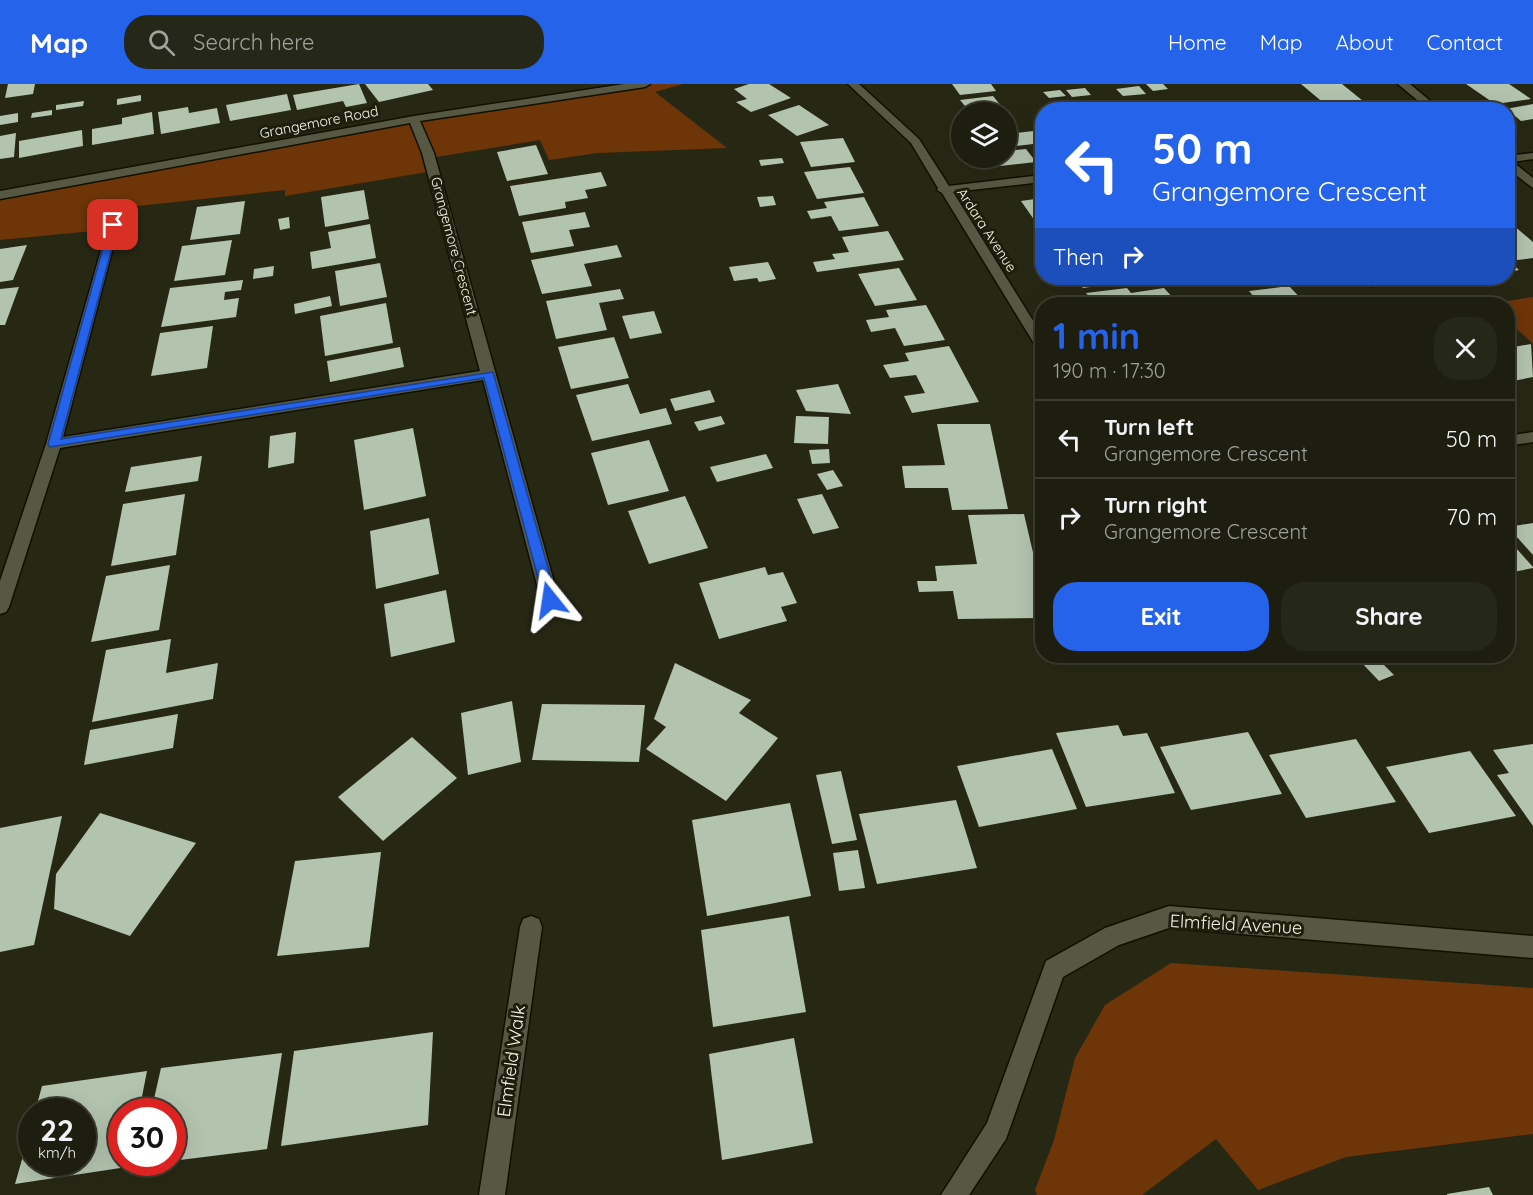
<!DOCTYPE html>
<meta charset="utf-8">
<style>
body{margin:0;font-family:Quicksand,sans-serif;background:#252718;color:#f1f3f6;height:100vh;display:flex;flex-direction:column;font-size:22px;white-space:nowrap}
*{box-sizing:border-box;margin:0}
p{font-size:20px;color:#a0a29e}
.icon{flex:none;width:33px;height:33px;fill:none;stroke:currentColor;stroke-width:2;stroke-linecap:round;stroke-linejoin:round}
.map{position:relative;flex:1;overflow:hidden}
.details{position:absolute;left:1035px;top:213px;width:480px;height:366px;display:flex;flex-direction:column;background:#1d1e0f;border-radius:24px;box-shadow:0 6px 24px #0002,0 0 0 2px #3b3c2f}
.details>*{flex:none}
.hud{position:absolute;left:1035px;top:18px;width:480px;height:183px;border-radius:24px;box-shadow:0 6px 24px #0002,0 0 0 2px #3b3c2f;background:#2563eb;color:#fff;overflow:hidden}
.fabs{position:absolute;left:951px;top:18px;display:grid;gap:12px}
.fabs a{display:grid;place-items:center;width:66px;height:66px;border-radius:50%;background:#1d1e0f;box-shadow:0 6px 24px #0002,0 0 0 2px #3b3c2f;font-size:30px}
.speed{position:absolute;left:18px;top:1014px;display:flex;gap:12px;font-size:30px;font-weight:700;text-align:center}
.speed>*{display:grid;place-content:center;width:78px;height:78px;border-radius:50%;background:#1d1e0f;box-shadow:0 6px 24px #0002,0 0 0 2px #3b3c2f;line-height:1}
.speed small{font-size:15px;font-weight:400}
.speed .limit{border:9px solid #d22;background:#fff;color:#111}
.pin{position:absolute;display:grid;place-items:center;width:51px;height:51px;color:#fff;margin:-26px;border-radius:12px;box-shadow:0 3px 9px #0006}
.me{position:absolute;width:66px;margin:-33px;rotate:345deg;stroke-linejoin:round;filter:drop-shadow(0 0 4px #0008)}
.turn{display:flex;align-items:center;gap:21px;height:126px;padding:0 18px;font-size:27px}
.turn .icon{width:78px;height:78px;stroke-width:2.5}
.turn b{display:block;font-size:42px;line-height:51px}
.then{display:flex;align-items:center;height:57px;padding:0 18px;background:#0003;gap:12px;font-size:22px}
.round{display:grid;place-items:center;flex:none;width:63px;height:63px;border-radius:24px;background:#252718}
.summary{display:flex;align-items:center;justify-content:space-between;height:102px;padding:0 18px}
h1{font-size:36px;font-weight:700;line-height:45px;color:#2563eb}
.cta{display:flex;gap:12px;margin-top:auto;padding:12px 18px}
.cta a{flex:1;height:69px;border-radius:24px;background:#2563eb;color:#fff;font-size:24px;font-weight:700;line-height:69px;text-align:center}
.cta a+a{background:#252718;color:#f1f3f6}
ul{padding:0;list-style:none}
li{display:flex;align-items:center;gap:18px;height:78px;padding:0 18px;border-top:2px solid #3b3c2f}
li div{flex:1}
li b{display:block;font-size:22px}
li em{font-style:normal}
header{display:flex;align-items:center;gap:36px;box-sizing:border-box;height:84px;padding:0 30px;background:#2563eb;color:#fff}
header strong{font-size:28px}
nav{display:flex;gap:33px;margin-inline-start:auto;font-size:21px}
.search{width:420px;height:54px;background:#252718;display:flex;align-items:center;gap:15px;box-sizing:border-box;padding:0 21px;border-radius:24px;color:#a0a29e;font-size:22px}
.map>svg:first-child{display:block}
.green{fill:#6e3508}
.building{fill:#b2c3ae}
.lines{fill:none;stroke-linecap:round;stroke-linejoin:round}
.minor-casing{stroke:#101001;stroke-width:3}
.minor{fill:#575843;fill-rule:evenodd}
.route{fill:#2563eb;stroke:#184099;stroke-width:1.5}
.labels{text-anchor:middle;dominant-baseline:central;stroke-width:6;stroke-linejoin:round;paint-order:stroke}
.far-street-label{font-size:14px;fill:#f5f6e9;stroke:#1d1e0b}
.near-street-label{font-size:18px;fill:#f5f6e9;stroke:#1d1e0b}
</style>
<header>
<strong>Map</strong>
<div class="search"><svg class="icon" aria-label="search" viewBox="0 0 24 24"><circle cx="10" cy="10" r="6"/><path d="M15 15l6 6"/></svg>Search here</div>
<nav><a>Home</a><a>Map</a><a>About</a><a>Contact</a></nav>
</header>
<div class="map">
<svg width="1533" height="1111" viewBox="0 0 1533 1111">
<rect width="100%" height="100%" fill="#272814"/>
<!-- green -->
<g class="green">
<path d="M645,0H683L655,8L727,64L598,69L549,76L540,56L430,74L433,87L285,112V106L119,124L113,145L0,156V111L414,35Z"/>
<path d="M1533,213V260L1508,237V220H1489Z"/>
<path d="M1171,879L1533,904V1050L1346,1073L1258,1106L1216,1055L1142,1111H1037L1035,1106L1054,1056L1075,974L1105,921Z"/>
</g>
<!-- building -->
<g class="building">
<path d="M8,0H35L33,10L5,14Z"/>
<path d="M359,0L367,19L346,23L343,17L297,26L293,11Z"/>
<path d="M365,0H428L433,6L379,18Z"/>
<path d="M749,0H769L791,14L751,28L736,18L747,15L734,5Z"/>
<path d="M952,0H991L996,7L960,11Z"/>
<path d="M1146,0H1163L1168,5L1153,7Z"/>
<path d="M1301,0H1342L1363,17L1326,21Z"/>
<path d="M1466,0H1509L1531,15L1495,20Z"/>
<path d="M1139,2L1146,10L1123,12L1116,5Z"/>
<path d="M1085,4L1091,11L1072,13L1066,6Z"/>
<path d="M1060,6L1066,12L1049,14L1043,8Z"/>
<path d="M287,10L291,26L230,37L226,21Z"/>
<path d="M141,11V17L117,21V15Z"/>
<path d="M993,12L1006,28H970L960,16Z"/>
<path d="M84,17L83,22L56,26V21Z"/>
<path d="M1151,17L1159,26H1143L1136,18Z"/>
<path d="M1238,19L1245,26H1215L1212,22Z"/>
<path d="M1100,20L1105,26H1081L1079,22Z"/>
<path d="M1533,20V35L1521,37L1508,26H1500Z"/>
<path d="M799,21L829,41L797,52L768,31Z"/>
<path d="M1360,21L1366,26H1332L1331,24Z"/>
<path d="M188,23L189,29L217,24L220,39L161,50L158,28Z"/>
<path d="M52,26V31L31,34L32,29Z"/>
<path d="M152,28L154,50L92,61V45L122,40V34Z"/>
<path d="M18,29V38L0,41V32Z"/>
<path d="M1006,36L1016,49L1042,46V59L1006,63Z"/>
<path d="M82,46L83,62L19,74V57Z"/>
<path d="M16,49L14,73L0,75V52Z"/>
<path d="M843,54L855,78L811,83L800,58Z"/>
<path d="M536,61L548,90L507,97L497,68Z"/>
<path d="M1026,65L1036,78L1000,82L994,74H1006V67Z"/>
<path d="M782,74L784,79L761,82L759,76Z"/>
<path d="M850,83L864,109L817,115L804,88Z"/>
<path d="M601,88L607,102L585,106L588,114L565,118L566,124L519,132L510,102Z"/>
<path d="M364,106L369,135L325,143L321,113Z"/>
<path d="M773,112L776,121L760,123L757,113Z"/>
<path d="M864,113L879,142L839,147L831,132L811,135L807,127L827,124L824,118Z"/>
<path d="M1042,114V147L1021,117Z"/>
<path d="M245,117L240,150L190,156L197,123Z"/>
<path d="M585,128L590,143L569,146L574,162L531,169L522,138Z"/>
<path d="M289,133L290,144L280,146L278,135Z"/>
<path d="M370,140L376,174L312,185L310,168L331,164L328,148Z"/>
<path d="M1513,141L1533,158V174L1509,177L1519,186L1508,188V142Z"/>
<path d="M888,147L904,176L817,188L813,178L835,175L832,170L849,168L842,153Z"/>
<path d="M232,156L225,191L174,197L182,162Z"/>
<path d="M27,161L13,196L0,198V165Z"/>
<path d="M617,161L622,173L584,180L592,202L542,210L531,176Z"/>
<path d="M768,178L776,195L759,198L757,194L734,197L729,183Z"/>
<path d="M380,179L387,213L340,222L335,187Z"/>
<path d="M274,182L273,192L253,195L254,185Z"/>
<path d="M899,184L917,216L875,222L858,190Z"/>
<path d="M1075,194H1123L1126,198L1083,204Z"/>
<path d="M1237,194H1282L1284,196L1244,201Z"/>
<path d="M243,196L241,206L225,208L224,216L239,214L236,233L161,243L170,204Z"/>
<path d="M1289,202L1306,220H1260L1249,207Z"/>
<path d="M19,203L5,241H0V205Z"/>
<path d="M1127,204L1131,209L1164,204L1174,215L1159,218L1161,220H1095L1086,209Z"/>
<path d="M620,205L624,215L599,219L607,246L556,255L546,217Z"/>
<path d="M330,212L332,222L295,230L294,220Z"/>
<path d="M386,219L393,259L325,272L320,232Z"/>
<path d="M926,221L945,256L904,262L895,244L871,248L866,236L889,233L886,226Z"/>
<path d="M654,227L662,249L630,255L622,232Z"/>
<path d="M213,242L207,284L151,292L160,249Z"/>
<path d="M614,253L629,294L571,305L558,263Z"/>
<path d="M1531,260L1533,293L1508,298V264Z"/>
<path d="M949,262L979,318L912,329L904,312L925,309L916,291L890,294L883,281L909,277L905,269Z"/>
<path d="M400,263L404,283L330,298L327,277Z"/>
<path d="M628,300L640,330L666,324L672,340L592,357L576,311Z"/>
<path d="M838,300L851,330L806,327L796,306Z"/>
<path d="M710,306L715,318L675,327L670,315Z"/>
<path d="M721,332L725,340L699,347L694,338Z"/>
<path d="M796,332L829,333L828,360L794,359Z"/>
<path d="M937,340H990L1008,425L952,426L948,404H905L902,382L945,381Z"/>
<path d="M413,344L426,412L364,426L354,356Z"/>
<path d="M296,348L294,379L268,384L270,352Z"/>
<path d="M649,356L669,407L608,421L591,369Z"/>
<path d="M829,365L830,379L812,380L809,366Z"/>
<path d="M766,370L773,384L717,398L710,383Z"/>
<path d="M202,372L198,397L125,408L131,383Z"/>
<path d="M833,386L843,402L827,406L817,390Z"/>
<path d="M185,410L176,471L111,482L123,420Z"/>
<path d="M822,410L839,444L813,450L797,415Z"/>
<path d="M685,412L708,464L649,480L628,427Z"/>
<path d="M1024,430L1042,507V534L958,535L953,507L919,508L917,497H937L935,482L977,480L968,431Z"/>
<path d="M429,434L439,490L376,505L370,447Z"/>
<path d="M1533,439V471L1508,443Z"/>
<path d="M1508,455L1533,483V484L1508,489Z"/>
<path d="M170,481L159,546L91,558L106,492Z"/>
<path d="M765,483L768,491L783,488L797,519L781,523L787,537L719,555L699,499Z"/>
<path d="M446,506L455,558L391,573L384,520Z"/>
<path d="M171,555L166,589L218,579L213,615L92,638L106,566Z"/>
<path d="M1369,572H1375L1394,591L1379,597L1359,576Z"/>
<path d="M675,579L751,616L739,629L778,654L726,717L646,665L666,643L654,635Z"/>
<path d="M512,617L521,678L468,691L461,629Z"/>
<path d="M542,620L645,621L639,678L532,676Z"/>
<path d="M178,630L173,664L84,681L90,646Z"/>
<path d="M1118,641L1123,652L1147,649L1175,709L1086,723L1056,649Z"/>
<path d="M1248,648L1282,710L1191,726L1160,663Z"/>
<path d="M412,653L457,694L383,757L338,713Z"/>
<path d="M1356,655L1396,718L1306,734L1269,671Z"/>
<path d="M1533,660V742L1497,691L1509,689L1493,666Z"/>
<path d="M1052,665L1077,725L979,743L957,682Z"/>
<path d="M1470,667L1516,732L1429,749L1386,683Z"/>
<path d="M841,687L857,756L832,760L816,691Z"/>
<path d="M956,716L977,784L877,800L859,730Z"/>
<path d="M790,719L811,812L707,832L692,736Z"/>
<path d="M100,729L196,759L130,852L54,825L56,790Z"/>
<path d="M62,732L34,861L0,868V744Z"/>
<path d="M858,766L865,804L839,807L833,769Z"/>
<path d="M381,768L369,863L277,872L295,777Z"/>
<path d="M789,832L806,928L713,943L701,846Z"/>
<path d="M433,948L428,1041L281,1062L294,967Z"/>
<path d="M794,954L813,1059L722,1076L709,970Z"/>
<path d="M282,969L267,1065L172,1077V1028H151L161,984Z"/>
<path d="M147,987L139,1028H122V1078H128L127,1083L15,1100L31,1044L32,1078H82V1028H35L42,1002Z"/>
<path d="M1489,1103L1493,1111H1447V1110Z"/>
</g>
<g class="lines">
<defs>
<g id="minor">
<path d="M624,0H650L645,3L420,37L434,69L559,516L556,521L550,523L544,521L541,516L483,296L60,364L9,523L6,528L0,530V497L46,360L109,138L113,137L119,141L63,353L480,287L422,69L410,39L0,115V107L414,32Z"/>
<path d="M848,0H859L919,55L949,102L1042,91V98L953,108L1042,251V265L1035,261L942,109L937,106L938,104L911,59Z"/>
<path d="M1398,0H1410L1441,26H1429Z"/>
<path d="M1533,69V75L1513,78L1533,94V104L1508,85V72Z"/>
<path d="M1362,194H1375L1379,198L1372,202L1367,201Z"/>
<path d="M1533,348V358L1508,362V352Z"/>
<path d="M1169,822L1533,852V874L1169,844L1119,861L1063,893L1006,1055L969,1111H941L987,1039L1046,877L1105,844Z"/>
<path d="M531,832L539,835L542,843L505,1111H479L520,843L523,835Z"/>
</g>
</defs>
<!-- minor casing -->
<use href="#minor" class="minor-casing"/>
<!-- minor -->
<use href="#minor" class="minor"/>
</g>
<!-- route -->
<path class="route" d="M110,139L118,141L61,355L493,288L557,516L555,520H546L544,516L484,294L50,363L48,360Z"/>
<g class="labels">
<!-- far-street labels -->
<g class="far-street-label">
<text transform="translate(319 38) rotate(-11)">Grangemore Road</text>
<text transform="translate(987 146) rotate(57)">Ardara Avenue</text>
<text transform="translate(454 162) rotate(75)">Grangemore Crescent</text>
</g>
<!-- near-street labels -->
<g class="near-street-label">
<text transform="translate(1236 840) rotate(3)">Elmfield Avenue</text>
<text transform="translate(511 977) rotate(-82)">Elmfield Walk</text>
</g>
</g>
</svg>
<div class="fabs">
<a><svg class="icon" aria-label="layers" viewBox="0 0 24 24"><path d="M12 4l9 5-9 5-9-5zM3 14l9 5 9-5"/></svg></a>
</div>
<div class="speed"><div>22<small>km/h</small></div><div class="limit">30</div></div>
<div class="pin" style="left:113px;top:141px;background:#d93025"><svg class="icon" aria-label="arrive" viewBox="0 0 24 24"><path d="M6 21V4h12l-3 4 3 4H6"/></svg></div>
<svg class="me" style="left:550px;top:516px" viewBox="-20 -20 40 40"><path d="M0-17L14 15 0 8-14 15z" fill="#2563eb" stroke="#fff" stroke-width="4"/></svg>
<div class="hud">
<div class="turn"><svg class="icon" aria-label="left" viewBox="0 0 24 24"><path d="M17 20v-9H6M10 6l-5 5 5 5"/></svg><div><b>50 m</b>Grangemore Crescent</div></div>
<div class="then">Then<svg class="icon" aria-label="right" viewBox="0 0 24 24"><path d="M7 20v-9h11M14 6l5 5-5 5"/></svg></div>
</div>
<section class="details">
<div class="summary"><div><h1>1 min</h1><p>190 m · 17:30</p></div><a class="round"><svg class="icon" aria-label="close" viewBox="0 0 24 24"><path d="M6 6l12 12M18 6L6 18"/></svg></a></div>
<ul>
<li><svg class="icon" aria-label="left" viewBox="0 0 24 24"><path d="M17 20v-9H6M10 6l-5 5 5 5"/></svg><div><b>Turn left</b><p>Grangemore Crescent</p></div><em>50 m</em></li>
<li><svg class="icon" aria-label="right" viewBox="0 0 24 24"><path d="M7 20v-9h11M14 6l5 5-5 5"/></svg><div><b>Turn right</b><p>Grangemore Crescent</p></div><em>70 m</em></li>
</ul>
<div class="cta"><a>Exit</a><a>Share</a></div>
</section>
</div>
